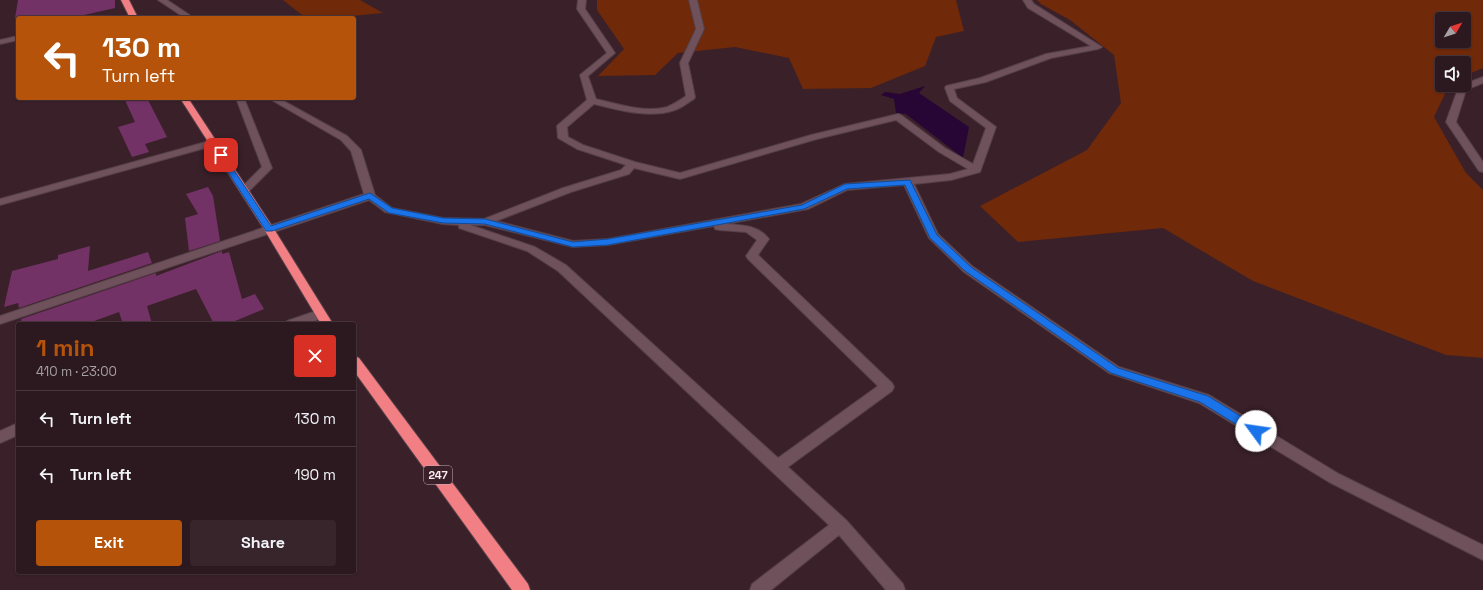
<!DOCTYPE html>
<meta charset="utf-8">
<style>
body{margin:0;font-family:"Space Grotesk",sans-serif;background:#38252c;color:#f1f3f6;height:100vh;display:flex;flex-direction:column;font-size:15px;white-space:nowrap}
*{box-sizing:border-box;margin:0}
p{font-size:13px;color:#a6a0a4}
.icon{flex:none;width:22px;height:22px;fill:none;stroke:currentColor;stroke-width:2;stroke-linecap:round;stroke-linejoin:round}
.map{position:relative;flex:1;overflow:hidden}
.sheet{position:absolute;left:16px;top:322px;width:340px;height:252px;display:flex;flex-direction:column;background:#2c181f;border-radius:4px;box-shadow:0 1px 3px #0004,0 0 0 1px #48373d}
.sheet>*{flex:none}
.hud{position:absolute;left:16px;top:16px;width:340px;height:84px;border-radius:4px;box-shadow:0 1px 3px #0004,0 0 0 1px #48373d;background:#b45309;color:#fff;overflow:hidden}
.needle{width:26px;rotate:51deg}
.controls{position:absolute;left:1435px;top:12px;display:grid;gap:8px}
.controls a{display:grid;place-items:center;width:36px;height:36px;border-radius:4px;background:#2c181f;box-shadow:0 1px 3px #0004,0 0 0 1px #48373d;font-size:20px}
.pin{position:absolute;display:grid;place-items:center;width:34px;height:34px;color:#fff;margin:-17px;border-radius:8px;box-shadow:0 2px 6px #0006}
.me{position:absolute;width:44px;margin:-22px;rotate:301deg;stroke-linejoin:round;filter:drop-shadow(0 0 3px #0008)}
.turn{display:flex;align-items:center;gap:14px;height:84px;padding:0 20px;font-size:18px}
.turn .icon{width:52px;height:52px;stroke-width:2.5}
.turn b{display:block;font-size:28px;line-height:34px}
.round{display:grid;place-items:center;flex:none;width:42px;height:42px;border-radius:4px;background:#38252c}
.summary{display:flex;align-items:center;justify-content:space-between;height:68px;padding:0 20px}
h1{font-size:24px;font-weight:700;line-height:30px;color:#b45309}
.button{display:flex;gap:8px;margin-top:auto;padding:8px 20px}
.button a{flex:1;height:46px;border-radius:4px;background:#b45309;color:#fff;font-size:16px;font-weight:700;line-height:46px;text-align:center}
.button a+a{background:#38252c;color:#f1f3f6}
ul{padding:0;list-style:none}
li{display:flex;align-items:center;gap:12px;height:56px;padding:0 20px;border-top:1px solid #48373d}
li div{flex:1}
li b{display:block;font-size:15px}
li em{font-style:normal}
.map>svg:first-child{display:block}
.green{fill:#702909;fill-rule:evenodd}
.water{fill:#270535}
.building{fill:#733266}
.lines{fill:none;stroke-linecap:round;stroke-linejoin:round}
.street-casing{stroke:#553f48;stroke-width:2}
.highway-casing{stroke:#553f48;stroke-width:2}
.street{fill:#6e515a;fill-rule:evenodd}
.highway{fill:#f27f83;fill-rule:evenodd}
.route{fill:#1a73e8;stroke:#114b97}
.labels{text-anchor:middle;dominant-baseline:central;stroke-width:4;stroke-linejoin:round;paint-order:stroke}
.shield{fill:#3a2029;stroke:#c3afb5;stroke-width:1}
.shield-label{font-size:11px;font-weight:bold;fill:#feecf1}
</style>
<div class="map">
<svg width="1483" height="590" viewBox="0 0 1483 590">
<rect width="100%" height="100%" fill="#3a2029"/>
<!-- green -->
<g class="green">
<path d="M283,0H360L383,13L330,18H306Z"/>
<path d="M597,0H956L964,31L936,37L925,66L871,88L803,89L789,58L735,47L678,53L655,75L598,76L624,49L597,10Z"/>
<path d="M1037,0H1483V68L1464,76V63H1442V85H1449L1434,117L1466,173L1483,190V358L1446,355L1253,281L1163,228L1018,242L980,206L1087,150L1121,103L1114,55L1070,20L1041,4ZM1442,19H1464V41H1442Z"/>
</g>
<!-- water -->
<path class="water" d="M925,86L919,93L969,127L963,158L906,114L896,113L894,99L881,95L885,92L900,94Z"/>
<!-- building -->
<g class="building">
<path d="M18,0H115V8L84,15L86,18H15Z"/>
<path d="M124,98H147L167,137L145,144L149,152L132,157L118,127L135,122Z"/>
<path d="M208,187L213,196L220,241L189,251L185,218L198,214L186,194Z"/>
<path d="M90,246L88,271L148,252L152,263L19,308L18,303L4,307L12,271L58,259V255Z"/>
<path d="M222,251V254L229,252L242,299L255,294L264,309L228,324H214L196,289L147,306L152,324H123L119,312L86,324H22L21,319L156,273V276Z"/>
</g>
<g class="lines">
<defs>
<g id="street">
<path d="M158,0H167L194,18H185Z"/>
<path d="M578,0H586L585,9L615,53L588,76L596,99C617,104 645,113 667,107C674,104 680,100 686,96L680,63L696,29L689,0H697L704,29L688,63L695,97L694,99C688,102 682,108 675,110C649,119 619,110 594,104L567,127L568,137L583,145L635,162L680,173L811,135L898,114L901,115L945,148L973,164L986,128L950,101L945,88L946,86L980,78L1046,54L1091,46L1028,8L1023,0H1031L1034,4L1102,47L1098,49L1051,58L986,82L954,89L957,98L996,127L980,172L951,180L914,184L938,234L972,266L1119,367L1209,395L1339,474L1483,545V560L1329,482L1199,403L1109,373L964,272L929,238L904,185L847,190L808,209L726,224C742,225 758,225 769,239L758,255L892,383L894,387L892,391L788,467L846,520L903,584L905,590H886L839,535L771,590H750L752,584L829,525L558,271L527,251L459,228V225L443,224L385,212L369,200L0,324V316L364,194L351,151L341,140L268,98H278L347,136L361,150L375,195L392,208L443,218L484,219L563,188L621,170L626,165L577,149L558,138L557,126L559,124L587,100L580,75L607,53L577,9ZM896,120L939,152L968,169L950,174L845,184L801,204L608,239L573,241L496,221L571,192L629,174L634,168L680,179L817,139ZM470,225H485L573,247L608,245L714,226L715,229L719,230L746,232L757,240L746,256L748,259L878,386L778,458L566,265L535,247Z"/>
<path d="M133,14H136V18H120Z"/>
<path d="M18,36V40L0,44V40Z"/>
<path d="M1483,77V83L1466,90L1456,122L1483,162V172L1479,171L1446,122L1459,86Z"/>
<path d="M236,98H244L272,168L248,192L244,193L239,190L262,167Z"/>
<path d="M213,140L218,143L216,145L0,205V199Z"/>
<path d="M319,310L323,311L325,314C319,324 295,324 285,324L287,321Z"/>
<path d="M18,423V435L0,443V431Z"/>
</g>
<g id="highway">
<path d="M121,0H129L138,18H130Z"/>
<path d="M180,98H188L274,229L333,324H321L264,229Z"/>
<path d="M354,356L359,358L528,584L530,590H512L354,371Z"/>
</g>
</defs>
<!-- street casing -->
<use href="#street" class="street-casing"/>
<!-- highway casing -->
<use href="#highway" class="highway-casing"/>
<!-- street -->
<use href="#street" class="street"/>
<!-- highway -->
<use href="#highway" class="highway"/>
</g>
<!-- route -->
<path class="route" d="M221,152L224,155L271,226L370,193L392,208L443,218L485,219L573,242L608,239L802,205L845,184L910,180L937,235L971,267L1118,368L1208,396L1260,428L1262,431L1260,434L1256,435L1252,434L1200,402L1111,373L965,271L930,238L905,185L847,189L804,209L608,245L573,247L485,224L443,223L389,213L369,199L272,231H266L217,155Z"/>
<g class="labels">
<!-- shield labels -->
<rect class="shield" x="424" y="466" width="28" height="18" rx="3"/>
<g class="shield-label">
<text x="438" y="475">247</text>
</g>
</g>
</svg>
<div class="controls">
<a><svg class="needle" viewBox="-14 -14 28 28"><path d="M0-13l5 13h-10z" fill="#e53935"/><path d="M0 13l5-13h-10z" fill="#a6a0a4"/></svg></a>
<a><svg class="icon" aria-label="sound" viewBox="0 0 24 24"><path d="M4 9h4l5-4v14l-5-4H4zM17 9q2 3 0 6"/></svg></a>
</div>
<div class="pin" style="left:221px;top:155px;background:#d93025"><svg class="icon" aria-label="arrive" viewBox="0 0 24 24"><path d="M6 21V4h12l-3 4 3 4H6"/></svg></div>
<svg class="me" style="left:1256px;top:431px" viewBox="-20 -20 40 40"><circle r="19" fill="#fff"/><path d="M0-13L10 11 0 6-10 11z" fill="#1a73e8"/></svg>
<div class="hud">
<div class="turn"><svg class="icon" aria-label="left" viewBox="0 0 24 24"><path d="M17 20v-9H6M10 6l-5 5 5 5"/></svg><div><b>130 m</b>Turn left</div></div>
</div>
<section class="sheet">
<div class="summary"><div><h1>1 min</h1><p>410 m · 23:00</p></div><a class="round" style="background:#d93025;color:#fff"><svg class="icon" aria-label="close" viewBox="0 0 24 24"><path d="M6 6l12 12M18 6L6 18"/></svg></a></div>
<ul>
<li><svg class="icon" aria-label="left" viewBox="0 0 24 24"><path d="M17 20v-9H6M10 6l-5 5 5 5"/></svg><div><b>Turn left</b></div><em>130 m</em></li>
<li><svg class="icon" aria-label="left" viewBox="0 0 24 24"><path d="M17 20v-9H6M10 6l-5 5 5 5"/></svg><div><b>Turn left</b></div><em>190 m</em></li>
</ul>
<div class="button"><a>Exit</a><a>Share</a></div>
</section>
</div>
